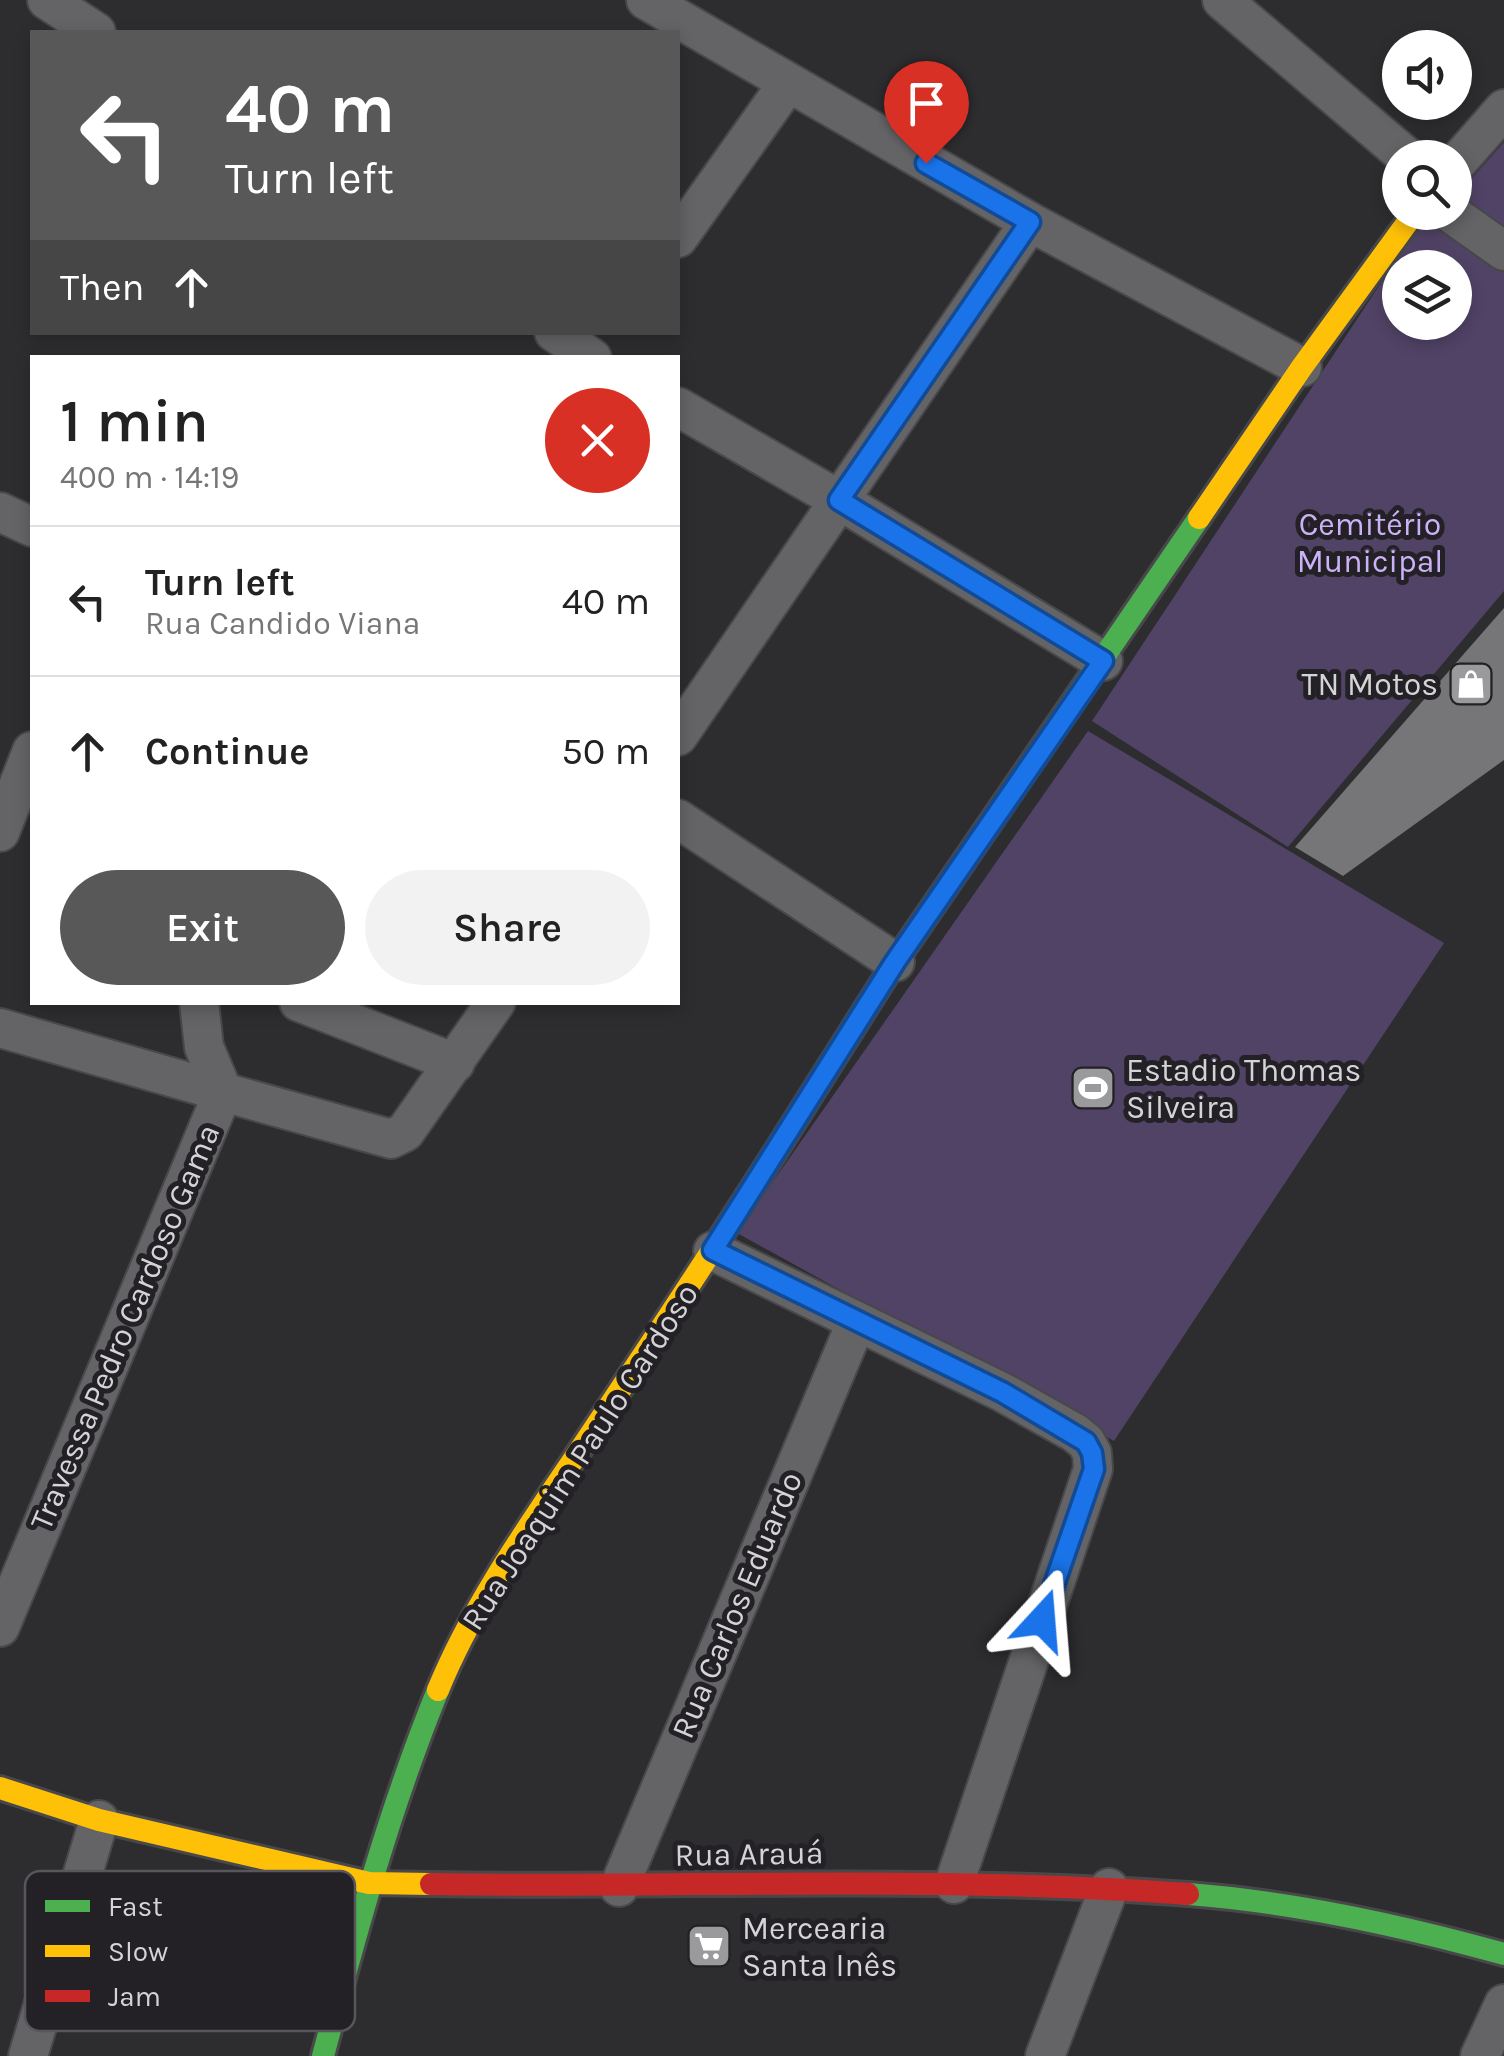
<!DOCTYPE html>
<meta charset="utf-8">
<style>
body{margin:0;font-family:Karla,sans-serif;background:#f2f2f2;color:#222;height:100vh;display:flex;flex-direction:column;font-size:38px;white-space:nowrap}
*{box-sizing:border-box;margin:0}
p{font-size:32px;color:#767676}
.icon{flex:none;width:55px;height:55px;fill:none;stroke:currentColor;stroke-width:2;stroke-linecap:round;stroke-linejoin:round}
.map{position:relative;flex:1;overflow:hidden}
.drawer{position:absolute;left:30px;top:355px;width:650px;height:650px;display:flex;flex-direction:column;background:#fff;border-radius:0px;box-shadow:0 5px 15px #0003}
.drawer>*{flex:none}
.banner{position:absolute;left:30px;top:30px;width:650px;height:305px;border-radius:0px;box-shadow:0 5px 15px #0003;background:#585859;color:#fff;overflow:hidden}
.fabs{position:absolute;left:1382px;top:30px;display:grid;gap:20px}
.fabs a{display:grid;place-items:center;width:90px;height:90px;border-radius:50%;background:#fff;box-shadow:0 5px 15px #0003;font-size:50px}
.pin{position:absolute;display:grid;place-items:center;width:85px;height:85px;color:#fff;margin:-102px -42px;border-radius:50% 50% 50% 0;rotate:-45deg;box-shadow:0 0 10px #0007}
.pin .icon{rotate:45deg}
.me{position:absolute;width:110px;margin:-55px;rotate:19deg;stroke-linejoin:round;filter:drop-shadow(0 0 8px #0008)}
.turn{display:flex;align-items:center;gap:35px;height:210px;padding:0 30px;font-size:45px}
.turn .icon{width:130px;height:130px;stroke-width:2.5}
.turn b{display:block;font-size:70px;line-height:85px}
.then{display:flex;align-items:center;height:95px;padding:0 30px;background:#0003;gap:20px;font-size:38px}
.round{display:grid;place-items:center;flex:none;width:105px;height:105px;border-radius:52px;background:#f2f2f2}
.overview{display:flex;align-items:center;justify-content:space-between;height:170px;padding:0 30px}
h1{font-size:60px;font-weight:600;line-height:75px}
.primary-button{display:flex;gap:20px;margin-top:auto;padding:20px 30px}
.primary-button a{flex:1;height:115px;border-radius:60px;background:#585859;color:#fff;font-size:40px;font-weight:600;line-height:115px;text-align:center}
.primary-button a+a{background:#f2f2f2;color:#222}
ul{padding:0;list-style:none}
li{display:flex;align-items:center;gap:30px;height:150px;padding:0 30px;border-top:2px solid #e0e0e0}
li div{flex:1}
li b{display:block;font-size:38px}
li em{font-style:normal}
.map>svg:first-child{display:block}
.green{fill:#514366;fill-rule:evenodd}
.building{fill:#767577}
.lines{fill:none;stroke-linecap:round;stroke-linejoin:round}
.street-casing{stroke:#48474a;stroke-width:42}
.fast-casing{stroke:#48474a;stroke-width:28}
.slow-casing{stroke:#48474a;stroke-width:28}
.jam-casing{stroke:#48474a;stroke-width:28}
.street{stroke:#646365;stroke-width:38}
.fast{stroke:#4caf50;stroke-width:22}
.slow{stroke:#ffc107;stroke-width:22}
.jam{stroke:#c62828;stroke-width:22}
.route-casing{stroke:#114b97;stroke-width:25}
.route{stroke:#1a73e8;stroke-width:18}
.labels{text-anchor:middle;dominant-baseline:central;stroke-width:10;stroke-linejoin:round;paint-order:stroke}
.park-label{font-size:32px;fill:#cbb1f7;stroke:#232126}
.poi-label{font-size:32px;fill:#d4d3d6;stroke:#232126;text-anchor:start}
.street-label{font-size:32px;fill:#d4d3d6;stroke:#232126}
.key{fill:#232126;stroke:#58565b;stroke-width:2.5}
.key-label{font-size:28px;fill:#d4d3d6}
</style>
<div class="map">
<svg width="1504" height="2056" viewBox="0 0 1504 2056">
<rect width="100%" height="100%" fill="#2d2c2f"/>
<!-- green -->
<g class="green">
<path d="M1504,142V239L1455,197Z"/>
<path d="M1427,213L1504,264V591L1288,847L1092,721ZM1400,268H1455V322H1400Z"/>
<path d="M1088,731L1444,943L1114,1441L737,1233Z"/>
</g>
<!-- building -->
<path class="building" d="M1504,608V760L1343,876L1295,847Z"/>
<g class="lines">
<defs>
<g id="street">
<path d="M47,0L96,32"/>
<path d="M646,0L1030,222L1302,367"/>
<path d="M1222,0L1408,158"/>
<path d="M1455,165L1504,109"/>
<path d="M1449,212L1504,251"/>
<path d="M678,238L788,83"/>
<path d="M554,332L592,358"/>
<path d="M678,407L839,500L1103,661"/>
<path d="M0,512L32,527"/>
<path d="M678,736L1030,222"/>
<path d="M678,819L895,962"/>
<path d="M0,832L32,751"/>
<path d="M199,1002L204,1047L223,1092"/>
<path d="M299,1002L455,1063"/>
<path d="M0,1028L223,1092"/>
<path d="M713,1251L1002,1392L1075,1433L1086,1442L1092,1453L1093,1469L954,1884"/>
<path d="M0,1627L223,1092L391,1139L405,1132L496,1002"/>
<path d="M619,1887L856,1323"/>
<path d="M28,2056L99,1820"/>
<path d="M1045,2056L1109,1888"/>
<path d="M1480,2056L1504,2004"/>
</g>
<g id="fast">
<path d="M818,1084L895,962L1199,518"/>
<path d="M1188,1894C1295,1902 1400,1925 1504,1954"/>
<path d="M323,2056C356,1932 389,1810 438,1690"/>
</g>
<g id="slow">
<path d="M1199,518L1302,367L1415,212"/>
<path d="M438,1690C477,1595 542,1508 598,1423C673,1311 747,1198 818,1084"/>
<path d="M0,1788L99,1820L369,1883L431,1884"/>
</g>
<path id="jam" d="M431,1884C683,1888 936,1875 1188,1894"/>
</defs>
<!-- street casing -->
<use href="#street" class="street-casing"/>
<!-- fast casing -->
<use href="#fast" class="fast-casing"/>
<!-- slow casing -->
<use href="#slow" class="slow-casing"/>
<!-- jam casing -->
<use href="#jam" class="jam-casing"/>
<!-- street -->
<use href="#street" class="street"/>
<!-- fast -->
<use href="#fast" class="fast"/>
<!-- slow -->
<use href="#slow" class="slow"/>
<!-- jam -->
<use href="#jam" class="jam"/>
</g>
<g class="lines">
<defs>
<path id="route" d="M926,163L1030,222L839,500L1103,661L895,962L713,1250L1002,1392L1086,1442L1092,1453L1094,1469L1042,1620"/>
</defs>
<!-- route casing -->
<use href="#route" class="route-casing"/>
<!-- route -->
<use href="#route" class="route"/>
</g>
<!-- icons -->
<defs>
<symbol id="shop-square" viewBox="-11 -11 22 22"><rect x="-9" y="-9" width="18" height="18" rx="4" fill="#9a999c" stroke="#232126"/><path d="M-5-2.5h2.3a2.7 3.5 0 0 1 5.4 0H5L5.5 6h-11ZM-1.5-2.5h3a1.5 2.3 0 0 0-3 0Z" fill="#fff"/></symbol>
<symbol id="stadium-square" viewBox="-11 -11 22 22"><rect x="-9" y="-9" width="18" height="18" rx="4" fill="#9a999c" stroke="#232126"/><path d="M0-5a6.5 5 0 1 0 0 10a6.5 5 0 1 0 0-10ZM-3.5-1.8h7v3.6h-7Z" fill="#fff"/></symbol>
<symbol id="supermarket-square" viewBox="-11 -11 22 22"><rect x="-9" y="-9" width="18" height="18" rx="4" fill="#9a999c" stroke="#232126"/><path d="M-6-5.5h2.5l.6 2H6L4.5 2H-2.5L-4.4-4H-6ZM-1.5 3.2a1.3 1.3 0 1 0 .1 0ZM3 3.2a1.3 1.3 0 1 0 .1 0Z" fill="#fff"/></symbol>
</defs>
<g fill-rule="evenodd">
<use href="#shop-square" x="1446" y="659" width="50" height="50"/>
<use href="#stadium-square" x="1068" y="1063" width="50" height="50"/>
<use href="#supermarket-square" x="684" y="1921" width="50" height="50"/>
</g>
<g class="labels">
<!-- park labels -->
<g class="park-label">
<text x="1370" y="524">Cemitério<tspan x="1370" dy="37">Municipal</tspan></text>
</g>
<!-- poi labels -->
<g class="poi-label">
<text x="1438" y="684" text-anchor="end">TN Motos</text>
<text x="1126" y="1070">Estadio Thomas<tspan x="1126" dy="37">Silveira</tspan></text>
<text x="742" y="1928">Mercearia<tspan x="742" dy="37">Santa Inês</tspan></text>
</g>
<!-- street labels -->
<g class="street-label">
<text transform="translate(125 1327) rotate(-67)">Travessa Pedro Cardoso Gama</text>
<text transform="translate(580 1457) rotate(-57)">Rua Joaquim Paulo Cardoso</text>
<text transform="translate(737 1605) rotate(-67)">Rua Carlos Eduardo</text>
<text transform="translate(749 1854) rotate(-1)">Rua Arauá</text>
</g>
</g>
<!-- legend -->
<rect x="25" y="1871" width="330" height="160" rx="15" class="key"/>
<rect x="45" y="1900" width="45" height="12" fill="#4caf50"/>
<rect x="45" y="1945" width="45" height="12" fill="#ffc107"/>
<rect x="45" y="1990" width="45" height="12" fill="#c62828"/>
<g class="key-label">
<text x="108" y="1916">Fast</text>
<text x="108" y="1961">Slow</text>
<text x="108" y="2006">Jam</text>
</g>
</svg>
<div class="fabs">
<a><svg class="icon" aria-label="sound" viewBox="0 0 24 24"><path d="M4 9h4l5-4v14l-5-4H4zM17 9q2 3 0 6"/></svg></a>
<a><svg class="icon" aria-label="search" viewBox="0 0 24 24"><circle cx="10" cy="10" r="6"/><path d="M15 15l6 6"/></svg></a>
<a><svg class="icon" aria-label="layers" viewBox="0 0 24 24"><path d="M12 4l9 5-9 5-9-5zM3 14l9 5 9-5"/></svg></a>
</div>
<div class="pin" style="left:926px;top:163px;background:#d93025"><svg class="icon" aria-label="arrive" viewBox="0 0 24 24"><path d="M6 21V4h12l-3 4 3 4H6"/></svg></div>
<svg class="me" style="left:1042px;top:1620px" viewBox="-20 -20 40 40"><path d="M0-17L14 15 0 8-14 15z" fill="#1a73e8" stroke="#fff" stroke-width="4"/></svg>
<div class="banner">
<div class="turn"><svg class="icon" aria-label="left" viewBox="0 0 24 24"><path d="M17 20v-9H6M10 6l-5 5 5 5"/></svg><div><b>40 m</b>Turn left</div></div>
<div class="then">Then<svg class="icon" aria-label="ahead" viewBox="0 0 24 24"><path d="M12 20V5M6 11l6-6 6 6"/></svg></div>
</div>
<section class="drawer">
<div class="overview"><div><h1>1 min</h1><p>400 m · 14:19</p></div><a class="round" style="background:#d93025;color:#fff"><svg class="icon" aria-label="close" viewBox="0 0 24 24"><path d="M6 6l12 12M18 6L6 18"/></svg></a></div>
<ul>
<li><svg class="icon" aria-label="left" viewBox="0 0 24 24"><path d="M17 20v-9H6M10 6l-5 5 5 5"/></svg><div><b>Turn left</b><p>Rua Candido Viana</p></div><em>40 m</em></li>
<li><svg class="icon" aria-label="ahead" viewBox="0 0 24 24"><path d="M12 20V5M6 11l6-6 6 6"/></svg><div><b>Continue</b></div><em>50 m</em></li>
</ul>
<div class="primary-button"><a>Exit</a><a>Share</a></div>
</section>
</div>
